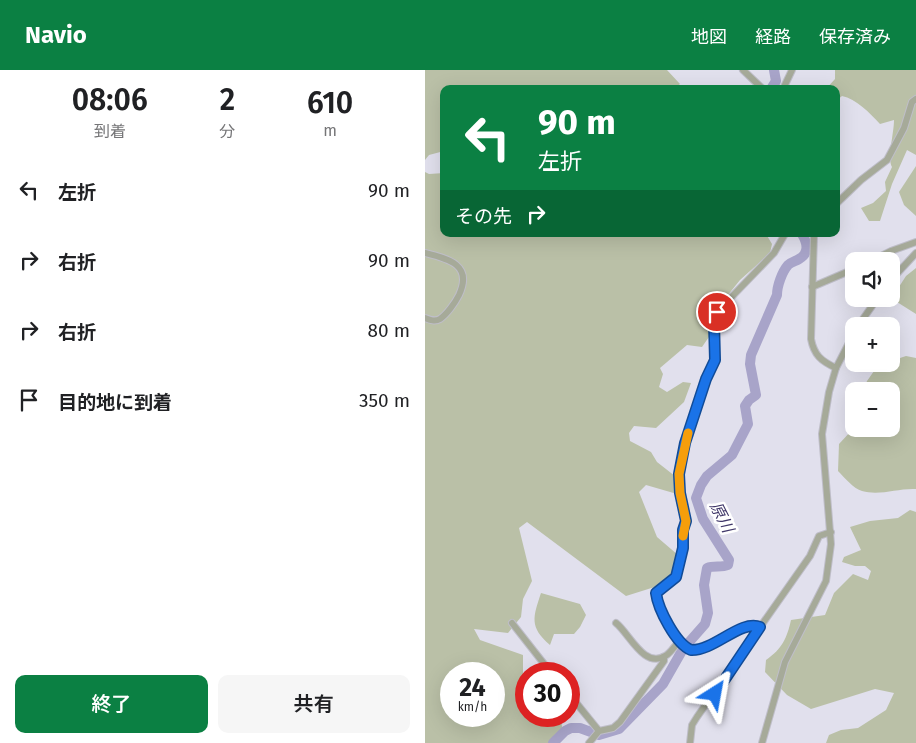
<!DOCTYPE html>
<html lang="ja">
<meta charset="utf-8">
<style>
body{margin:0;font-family:"Fira Sans","Noto Sans JP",sans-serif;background:#f6f6f6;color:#202124;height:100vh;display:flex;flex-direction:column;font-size:19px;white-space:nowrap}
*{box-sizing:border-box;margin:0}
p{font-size:16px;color:#757577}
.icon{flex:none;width:28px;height:28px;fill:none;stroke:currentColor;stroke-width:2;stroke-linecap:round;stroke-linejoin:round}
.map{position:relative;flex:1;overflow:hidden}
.details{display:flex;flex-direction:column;background:#fff;width:425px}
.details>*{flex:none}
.banner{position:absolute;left:15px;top:15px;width:400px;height:152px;border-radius:10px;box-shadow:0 5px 20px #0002;background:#0b8043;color:#fff;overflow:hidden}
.buttons{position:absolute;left:420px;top:182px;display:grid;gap:10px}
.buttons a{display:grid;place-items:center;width:55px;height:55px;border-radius:10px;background:#fff;box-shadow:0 5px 20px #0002;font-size:25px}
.speed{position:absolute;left:15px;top:592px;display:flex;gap:10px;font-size:25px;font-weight:700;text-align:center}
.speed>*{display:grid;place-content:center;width:65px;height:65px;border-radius:50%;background:#fff;box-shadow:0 5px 20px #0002;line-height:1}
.speed small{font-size:12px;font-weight:400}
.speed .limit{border:8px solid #d22;background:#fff;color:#111}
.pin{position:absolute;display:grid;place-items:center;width:42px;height:42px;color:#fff;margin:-21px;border:2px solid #fff;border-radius:50%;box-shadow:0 1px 5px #0007}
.me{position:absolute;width:55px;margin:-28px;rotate:34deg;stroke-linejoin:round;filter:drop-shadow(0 0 4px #0008)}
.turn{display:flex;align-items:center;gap:18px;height:105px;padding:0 15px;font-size:22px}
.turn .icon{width:65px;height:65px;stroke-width:2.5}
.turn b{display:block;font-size:35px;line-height:42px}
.then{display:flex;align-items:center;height:48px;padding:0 15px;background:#0003;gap:10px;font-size:19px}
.eta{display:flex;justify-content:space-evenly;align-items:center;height:85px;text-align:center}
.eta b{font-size:30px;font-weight:600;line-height:35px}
.primary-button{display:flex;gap:10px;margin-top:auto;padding:10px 15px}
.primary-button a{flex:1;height:58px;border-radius:10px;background:#0b8043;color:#fff;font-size:20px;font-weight:600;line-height:58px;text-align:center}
.primary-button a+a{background:#f6f6f6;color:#202124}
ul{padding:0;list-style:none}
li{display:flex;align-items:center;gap:15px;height:70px;padding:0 15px}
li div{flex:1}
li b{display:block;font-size:19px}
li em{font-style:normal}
header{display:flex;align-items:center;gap:30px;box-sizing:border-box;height:70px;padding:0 25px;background:#0b8043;color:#fff}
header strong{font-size:24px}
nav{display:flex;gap:28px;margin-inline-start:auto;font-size:18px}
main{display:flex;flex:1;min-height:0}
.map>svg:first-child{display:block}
.green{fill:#bac0a7;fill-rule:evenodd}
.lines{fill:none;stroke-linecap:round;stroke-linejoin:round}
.river{stroke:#a8a4c9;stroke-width:10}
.minor-casing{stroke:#bfbec9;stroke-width:8}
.minor{stroke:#a6aa99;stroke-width:6}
.route-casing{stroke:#114b97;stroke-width:12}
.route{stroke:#1a73e8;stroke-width:9}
.slow{stroke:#f59e0b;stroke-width:9}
.labels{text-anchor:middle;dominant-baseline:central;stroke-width:5;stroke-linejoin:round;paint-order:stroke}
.water-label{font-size:16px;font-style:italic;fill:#41386a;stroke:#fff}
</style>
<header>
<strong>Navio</strong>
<nav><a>地図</a><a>経路</a><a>保存済み</a></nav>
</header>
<main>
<section class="details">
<div class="eta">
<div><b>08:06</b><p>到着</p></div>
<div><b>2</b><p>分</p></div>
<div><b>610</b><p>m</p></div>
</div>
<ul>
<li><svg class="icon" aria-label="left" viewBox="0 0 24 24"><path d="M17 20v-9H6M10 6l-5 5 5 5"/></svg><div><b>左折</b></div><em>90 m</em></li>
<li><svg class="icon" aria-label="right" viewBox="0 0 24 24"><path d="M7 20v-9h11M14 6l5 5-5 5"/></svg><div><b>右折</b></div><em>90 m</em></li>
<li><svg class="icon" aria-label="right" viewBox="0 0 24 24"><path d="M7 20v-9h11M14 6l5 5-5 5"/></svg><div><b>右折</b></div><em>80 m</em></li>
<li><svg class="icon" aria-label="arrive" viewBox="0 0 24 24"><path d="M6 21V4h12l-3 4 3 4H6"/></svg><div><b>目的地に到着</b></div><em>350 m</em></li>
</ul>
<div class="primary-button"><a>終了</a><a>共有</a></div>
</section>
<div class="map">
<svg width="491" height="673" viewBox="0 0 491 673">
<rect width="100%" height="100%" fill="#e1e0ed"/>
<!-- green -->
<g class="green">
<path d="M0,0H242L255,14L249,19H19V81L4,85L0,90Z"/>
<path d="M410,0H491V85L482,80L467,114L455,151H444L436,138L448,133L461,121L460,112L467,97C462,88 469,63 469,50L455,54C445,43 431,29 417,26L411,31V19H401L410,9Z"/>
<path d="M491,96V146L479,135L474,122Z"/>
<path d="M0,102L4,104L19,103V164H341L347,174L345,183L315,210L278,256L286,264L277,277L262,275L235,298L238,304L234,317L242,322L258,312L266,313L259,332L231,358L209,356L204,363L205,371L226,382L232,392L255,410L252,424L221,415L214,422L232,467L253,485L248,505L236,515L201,526L102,452L94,458L107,511L98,529L96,547L83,563L49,559L55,570L98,585V603L101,604V646H136L137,657L133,673H0ZM26,604H69V646H26Z"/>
<path d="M491,198V244L472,232L470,223L481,206Z"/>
<path d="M481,286L491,288V419C473,418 455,426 437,421C429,419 419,407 413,401L414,374L427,360L429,352V359H466V321H438L442,311L454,294H466V291Z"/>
<path d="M485,440L491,442V673H401L404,665L416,660L433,658L461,640L469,623L450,619L386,639L362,625L340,602L341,590C357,579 362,568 366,550L400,545L409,523L428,504L443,510L446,501L440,496H430L417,492L419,487L436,480L425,457L445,451L473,448Z"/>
<path d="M116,523L155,534L161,545L155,557L149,564H129L125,575C104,557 108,547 116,523Z"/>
</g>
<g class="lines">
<!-- river -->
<g class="river">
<path d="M346,19L351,11L349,0"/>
<path d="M128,673L140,661L146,658H155L174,665L194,659L238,614L258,579L280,554L283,543L279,515L282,498C289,495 296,498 303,495L304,490L278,449L271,428L276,415L282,406L307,385L323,354L320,336L324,330L331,325L325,294L326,285L352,225C352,216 357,202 363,195C366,192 371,191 374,189C385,183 382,172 377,164"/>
</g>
<defs>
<g id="minor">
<path d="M318,0L338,19"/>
<path d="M358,19L367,0"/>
<path d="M411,134L436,110L462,90L479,58L487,32L491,29"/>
<path d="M389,164L386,269C389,285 396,291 411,298"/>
<path d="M0,183C24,189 48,195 34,225C30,233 22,244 15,249C10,252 5,250 0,248"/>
<path d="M446,191L466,181L491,172"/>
<path d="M466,210L491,183"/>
<path d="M387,217L429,199"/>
<path d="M433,256L452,229"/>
<path d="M87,553L127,604"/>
<path d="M191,553C204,563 219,599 240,586C246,583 249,576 254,572L236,538L231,523L251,507L257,478L258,460L261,451L255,423L254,404L260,373L281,309L290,290L289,252L292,242L349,183L360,164"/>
<path d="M254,572C280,599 310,547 335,557"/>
<path d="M144,624L174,661"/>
<path d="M164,673L174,661L188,658L195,652L239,591V587"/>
<path d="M265,673L267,655L272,647L385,486L394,466L406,462"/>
<path d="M337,673L360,592L401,511L406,474L397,364L404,322L411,298L429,263"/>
</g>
</defs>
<!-- minor casing -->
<use href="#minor" class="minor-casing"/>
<!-- minor -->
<use href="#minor" class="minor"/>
</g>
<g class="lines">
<defs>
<path id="route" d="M290,624L335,557C316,549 289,581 266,580C251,574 233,539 231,523L251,507L258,478V460L261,451L255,423L254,404L260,373L281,309L290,290L289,252L292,242"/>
</defs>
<!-- route casing -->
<use href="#route" class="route-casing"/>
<!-- route -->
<use href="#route" class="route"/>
<!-- slow -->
<path class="slow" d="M258,466L261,451L255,423L254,404L263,363"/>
</g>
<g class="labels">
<!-- water labels -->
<g class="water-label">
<text transform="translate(297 447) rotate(63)">原川</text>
</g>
</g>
</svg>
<div class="buttons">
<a><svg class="icon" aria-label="sound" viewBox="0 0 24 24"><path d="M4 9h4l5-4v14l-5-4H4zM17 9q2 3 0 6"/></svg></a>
<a>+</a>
<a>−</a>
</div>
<div class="speed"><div>24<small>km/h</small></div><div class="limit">30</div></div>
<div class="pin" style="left:292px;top:242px;background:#d93025"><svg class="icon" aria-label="arrive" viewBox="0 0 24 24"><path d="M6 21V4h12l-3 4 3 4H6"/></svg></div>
<svg class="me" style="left:290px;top:624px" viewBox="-20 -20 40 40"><path d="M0-17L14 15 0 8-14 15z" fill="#1a73e8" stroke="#fff" stroke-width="4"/></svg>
<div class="banner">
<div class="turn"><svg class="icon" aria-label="left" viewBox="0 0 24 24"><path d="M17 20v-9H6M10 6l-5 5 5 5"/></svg><div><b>90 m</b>左折</div></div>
<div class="then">その先<svg class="icon" aria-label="right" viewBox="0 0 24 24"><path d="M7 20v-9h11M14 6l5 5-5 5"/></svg></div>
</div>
</div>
</main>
